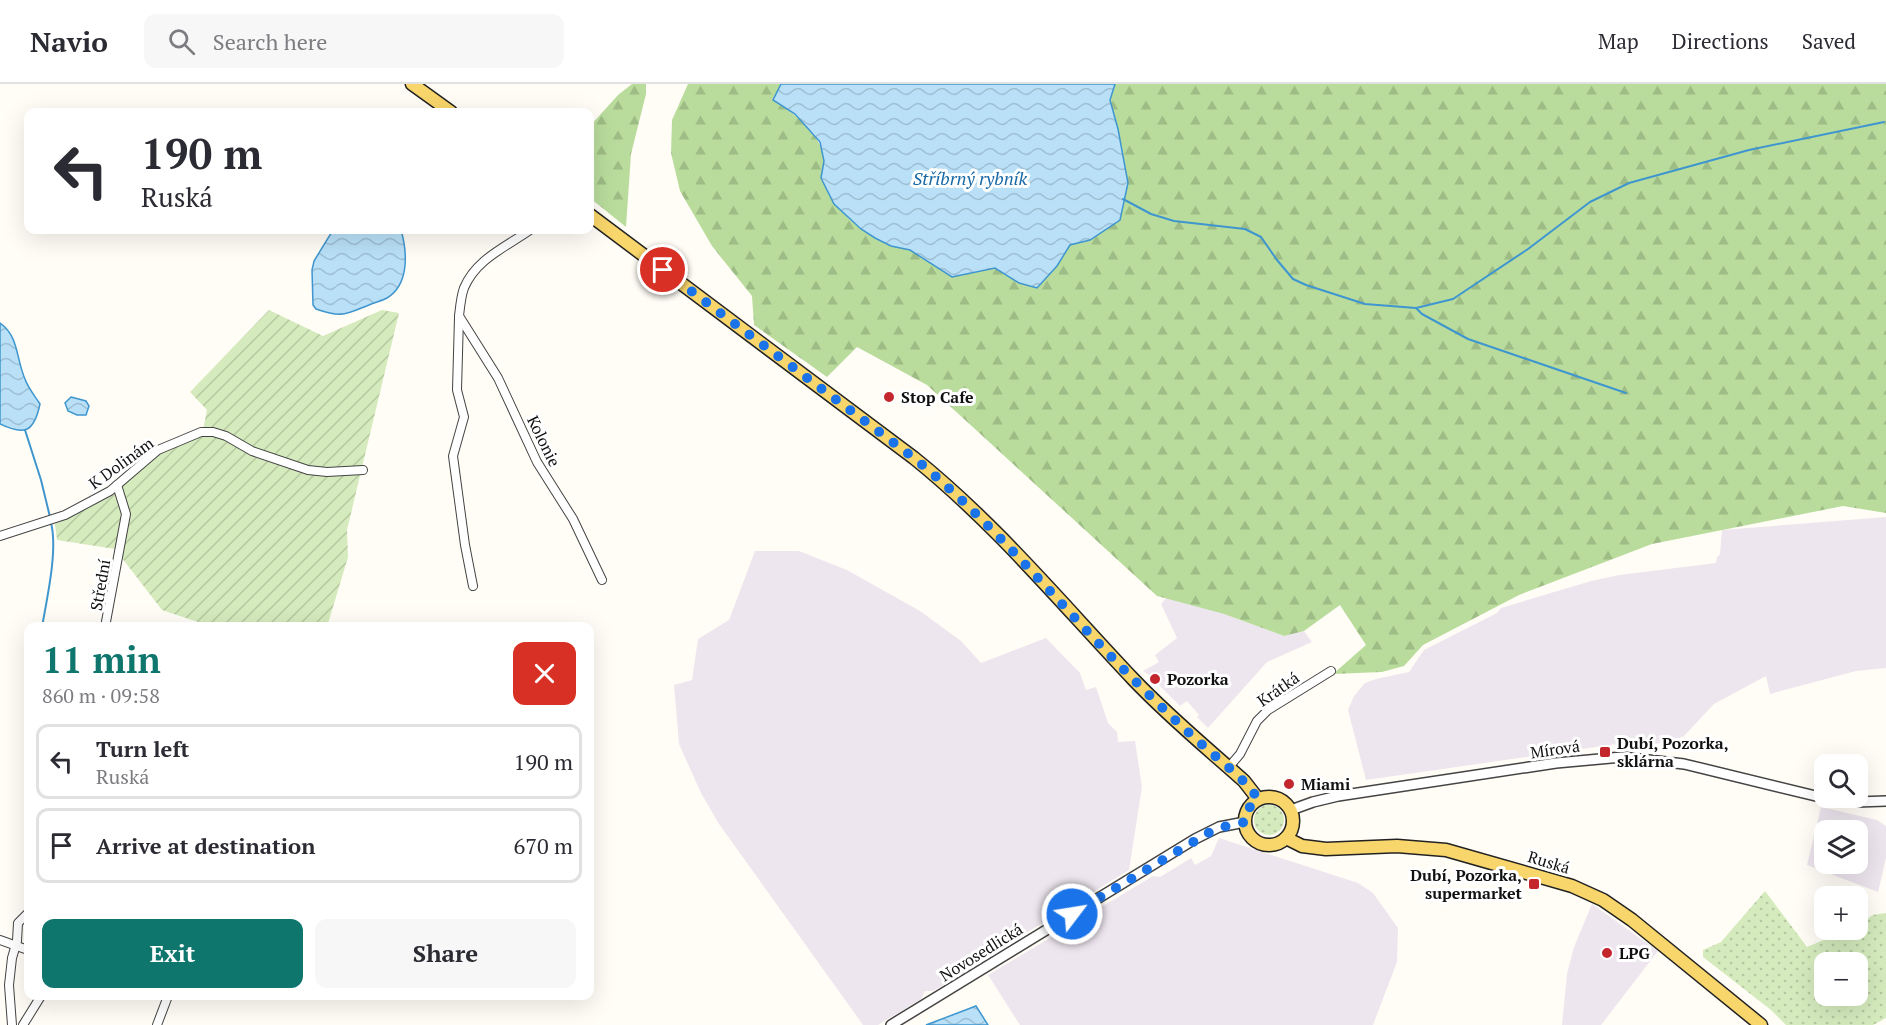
<!DOCTYPE html>
<meta charset="utf-8">
<style>
body{margin:0;font-family:"PT Serif",serif;background:#f7f7f7;color:#2b2b33;height:100vh;display:flex;flex-direction:column;font-size:22px;white-space:nowrap}
*{box-sizing:border-box;margin:0}
p{font-size:20px;color:#7c7c81}
.icon{flex:none;width:33px;height:33px;fill:none;stroke:currentColor;stroke-width:2;stroke-linecap:round;stroke-linejoin:round}
.map{position:relative;flex:1;overflow:hidden}
.side{position:absolute;left:24px;top:538px;width:570px;height:378px;display:flex;flex-direction:column;background:#fff;border-radius:12px;box-shadow:0 6px 24px #0002}
.side>*{flex:none}
.top-card{position:absolute;left:24px;top:24px;width:570px;height:126px;border-radius:12px;box-shadow:0 6px 24px #0002;background:#fff;color:#2b2b33;overflow:hidden}
.tools{position:absolute;left:1814px;top:670px;display:grid;gap:12px}
.tools a{display:grid;place-items:center;width:54px;height:54px;border-radius:12px;background:#fff;box-shadow:0 6px 24px #0002;font-size:30px}
.pin{position:absolute;display:grid;place-items:center;width:51px;height:51px;color:#fff;margin:-26px;border:3px solid #fff;border-radius:50%;box-shadow:0 2px 6px #0007}
.me{position:absolute;width:66px;margin:-33px;rotate:59deg;stroke-linejoin:round;filter:drop-shadow(0 0 4px #0008)}
.turn{display:flex;align-items:center;gap:21px;height:126px;padding:0 18px;font-size:27px}
.turn .icon{width:78px;height:78px;stroke-width:2.5}
.turn b{display:block;font-size:42px;line-height:51px}
.round{display:grid;place-items:center;flex:none;width:63px;height:63px;border-radius:12px;background:#f7f7f7}
.headline{display:flex;align-items:center;justify-content:space-between;height:102px;padding:0 18px}
h1{font-size:36px;font-weight:700;line-height:45px;color:#0f766e}
.primary-button{display:flex;gap:12px;margin-top:auto;padding:12px 18px}
.primary-button a{flex:1;height:69px;border-radius:12px;background:#0f766e;color:#fff;font-size:24px;font-weight:700;line-height:69px;text-align:center}
.primary-button a+a{background:#f7f7f7;color:#2b2b33}
ul{padding:0;list-style:none}
li{display:flex;align-items:center;gap:18px;height:75px;margin:0 12px 9px;padding:0 6px;border:3px solid #e1e1e2;border-radius:12px}
li div{flex:1}
li b{display:block;font-size:22px}
li em{font-style:normal}
header{display:flex;align-items:center;gap:36px;box-sizing:border-box;height:84px;padding:0 30px;background:#fff;border-bottom:2px solid #e1e1e2}
header strong{font-size:28px}
nav{display:flex;gap:33px;margin-inline-start:auto;font-size:21px}
.search{width:420px;height:54px;background:#f7f7f7;display:flex;align-items:center;gap:15px;box-sizing:border-box;padding:0 21px;border-radius:12px;color:#7c7c81;font-size:22px}
.map>svg:first-child{display:block}
.industrial{fill:#eee6ef;fill-rule:evenodd}
.grass{fill:url(#grass-dots);fill-rule:evenodd}
.forest{fill:url(#forest-firs)}
.garden{fill:url(#garden-furrows)}
.water{fill:url(#water-waves);stroke:#3f96cf;stroke-width:1.5}
.lines{fill:none;stroke-linecap:round;stroke-linejoin:round}
.stream{stroke:#3f96cf;stroke-width:2}
.minor-casing{stroke:#444;stroke-width:10}
.tertiary-casing{stroke:#444;stroke-width:12}
.primary-casing{stroke:#222;stroke-width:15}
.minor{stroke:#fff;stroke-width:8}
.tertiary{stroke:#fff;stroke-width:9}
.primary{stroke:#f9d66b;stroke-width:12}
.route{stroke:#1a73e8;stroke-width:10;stroke-dasharray:0 18}
.poi-dot{fill:#c4262e;stroke:#fff;stroke-width:2}
.labels{text-anchor:middle;dominant-baseline:central;stroke-width:6;stroke-linejoin:round;paint-order:stroke}
.poi-label{font-size:16px;font-weight:bold;fill:#111;stroke:#fff;text-anchor:start}
.street-label{font-size:16px;fill:#111;stroke:#fff}
.water-label{font-size:18px;font-style:italic;fill:#1768a6;stroke:#fff}
</style>
<header>
<strong>Navio</strong>
<div class="search"><svg class="icon" aria-label="search" viewBox="0 0 24 24"><circle cx="10" cy="10" r="6"/><path d="M15 15l6 6"/></svg>Search here</div>
<nav><a>Map</a><a>Directions</a><a>Saved</a></nav>
</header>
<div class="map">
<svg width="1886" height="941" viewBox="0 0 1886 941">
<defs>
<pattern id="grass-dots" width="8" height="8" patternUnits="userSpaceOnUse" patternTransform="scale(1.5)"><rect width="8" height="8" fill="#d5ebbd"/><path d="M2 2h.1M6 6h.1" fill="none" stroke="#b6c8a1" stroke-width="1.8" stroke-linecap="round"/></pattern>
<pattern id="forest-firs" width="22" height="20" patternUnits="userSpaceOnUse" patternTransform="scale(1.5)"><rect width="22" height="20" fill="#b9dc9c"/><path d="M5 1l3.5 6h-7zM16 11l3.5 6h-7z" fill="#9ebc85"/></pattern>
<pattern id="garden-furrows" width="10" height="10" patternUnits="userSpaceOnUse" patternTransform="scale(1.5)"><rect width="10" height="10" fill="#d5ebbd"/><path d="M-1 1l2-2M0 10L10 0M9 11l2-2" fill="none" stroke="#b6c8a1"/></pattern>
<pattern id="water-waves" width="16" height="10" patternUnits="userSpaceOnUse" patternTransform="scale(1.5)"><rect width="16" height="10" fill="#b9e0f7"/><path d="M0 5q4-4 8 0t8 0" fill="none" stroke="#9ebfd3"/></pattern>
</defs>
<rect width="100%" height="100%" fill="#fffdf5"/>
<!-- industrial -->
<g class="industrial">
<path d="M1886,433V584L1856,587L1770,610L1766,592L1714,620L1684,652L1669,658L1618,665L1617,660L1366,696L1348,626L1354,612L1365,599L1376,595L1409,588L1424,566L1497,529L1501,524L1591,497L1619,491L1716,479L1717,473L1720,470L1722,446Z"/>
<path d="M755,467H799L847,486L920,527L961,557L981,579L1046,554L1080,589L1086,606L1096,603L1108,639L1117,648L1118,658L1135,657L1142,703L1129,786L984,875H978L973,878L969,881L968,887L933,907H925L921,915L878,941H863L719,740L701,709L679,660L674,601L692,596L698,555L729,536Z"/>
<path d="M1166,514L1224,530L1284,552L1304,547L1312,558L1267,578L1208,644L1197,633L1199,631L1187,617L1180,622L1149,591L1143,587L1159,578L1155,571L1177,554L1161,520Z"/>
<path d="M1821,723L1877,736L1886,742V774L1878,808L1807,781ZM1824,747H1857V780H1824Z"/>
<path d="M1219,754L1358,799L1373,809L1398,844L1397,878L1373,941H1020L988,891L1153,792L1160,793L1191,774L1195,781L1206,775L1211,772Z"/>
<path d="M1592,820L1658,867L1601,941H1562L1567,890L1574,863Z"/>
</g>
<!-- grass -->
<g class="grass">
<circle cx="1269" cy="736" r="15"/>
<path d="M1765,807L1807,863L1847,846H1857V841L1873,831L1886,829V934L1873,941H1786L1771,926L1703,873V866L1721,858ZM1824,879H1857V912H1824Z"/>
</g>
<!-- forest -->
<g class="forest">
<path d="M632,0H646V10L631,70L626,143L590,114V42L618,11Z"/>
<path d="M688,0H781L773,16C794,30 821,48 824,76C824,82 822,89 821,95L848,134L861,145L891,162L910,166L952,193L995,184L1019,199L1057,182L1070,161L1090,156L1128,99L1118,45L1110,15L1115,0H1886V429L1843,422L1652,460L1519,511L1423,561L1404,582L1382,588L1333,590L1366,561L1340,521L1304,547L1284,552L1224,530L1157,512L927,301L857,263L827,293L754,241L752,212L712,162L680,107L671,69L672,36Z"/>
</g>
<!-- garden -->
<path class="garden" d="M269,226L323,252L382,226L399,229L347,446L348,473L327,543H213L162,526L115,465L57,456L55,440L114,410L160,369L202,351L207,326L190,308Z"/>
<!-- water -->
<g class="water">
<path d="M781,0H1115L1110,16L1118,45L1128,99L1120,136L1090,156L1070,161L1057,182L1037,204L1019,199L995,184L952,193L910,166L891,162L875,154L861,145L834,120L821,94L824,77L820,58L795,30L773,16Z"/>
<path d="M333,146H401C407,167 410,200 387,214C382,217 375,218 369,221C344,231 342,234 316,225L313,221L312,186L314,177Z"/>
<path d="M0,239C19,252 16,275 25,295C28,304 35,312 40,320C34,348 25,352 0,340Z"/>
<path d="M71,313L86,317L89,322L86,331H77L68,327L65,319Z"/>
<path d="M976,922L988,941H926Z"/>
</g>
<g class="lines">
<!-- stream -->
<g class="stream">
<path d="M1123,115L1151,130L1174,137L1245,145L1261,153L1277,176L1293,195L1306,201L1365,220L1416,224L1453,215L1528,165L1590,118L1629,99L1749,66L1884,38"/>
<path d="M1416,224L1422,230L1468,255L1626,309"/>
<path d="M25,346L41,396L50,433"/>
<path d="M42,543C47,514 58,466 51,439"/>
</g>
<defs>
<g id="minor">
<path d="M530,146C506,163 476,175 464,204C461,212 460,223 459,232L498,294L537,378L573,435L602,496"/>
<path d="M459,233L457,306L464,333L453,372L465,461L473,502"/>
<path d="M0,452L65,431L110,407L158,366L201,348H213L226,352L252,367L308,386L327,388L363,386"/>
<path d="M105,543L126,430L117,401"/>
<path d="M1229,683L1240,670L1257,637L1268,626L1331,587"/>
<path d="M0,856L28,866"/>
<path d="M12,941L9,901L12,874L17,857L18,839L28,829"/>
<path d="M23,941L41,912"/>
<path d="M157,941L168,912"/>
</g>
<g id="tertiary">
<path d="M1826,714L1857,718L1886,717"/>
<path d="M1291,726L1313,718L1338,712L1556,679L1622,673L1684,680L1824,714"/>
<path d="M891,941L1195,755L1219,743L1245,738"/>
</g>
<g id="primary">
<path d="M412,0L451,28"/>
<path d="M590,131L914,374C995,439 1062,520 1133,595C1168,632 1207,664 1244,697L1258,715"/>
<circle cx="1269" cy="737" r="24"/>
<path d="M1286,754L1302,762L1326,765L1397,762L1446,766L1572,802L1603,816L1632,836L1761,941"/>
</g>
</defs>
<!-- minor casing -->
<use href="#minor" class="minor-casing"/>
<!-- tertiary casing -->
<use href="#tertiary" class="tertiary-casing"/>
<!-- primary casing -->
<use href="#primary" class="primary-casing"/>
<!-- minor -->
<use href="#minor" class="minor"/>
<!-- tertiary -->
<use href="#tertiary" class="tertiary"/>
<!-- primary -->
<use href="#primary" class="primary"/>
</g>
<g class="lines">
<!-- route -->
<path class="route" d="M663,186L914,374C996,441 1062,524 1136,598C1159,621 1182,643 1206,664C1224,680 1245,695 1258,715L1248,725L1245,738L1215,745L1072,830"/>
</g>
<!-- markers -->
<g class="poi-dot">
<circle cx="889" cy="313" r="6"/>
<circle cx="1155" cy="595" r="6"/>
<rect x="1599" y="662" width="12" height="12" rx="3"/>
<circle cx="1289" cy="700" r="6"/>
<rect x="1528" y="794" width="12" height="12" rx="3"/>
<circle cx="1607" cy="869" r="6"/>
</g>
<g class="labels">
<!-- poi labels -->
<g class="poi-label">
<text x="901" y="313">Stop Cafe</text>
<text x="1167" y="595">Pozorka</text>
<text x="1617" y="659">Dubí, Pozorka,<tspan x="1617" dy="18">sklárna</tspan></text>
<text x="1301" y="700">Miami</text>
<text x="1522" y="791" text-anchor="end">Dubí, Pozorka,<tspan x="1522" dy="18">supermarket</tspan></text>
<text x="1619" y="869">LPG</text>
</g>
<!-- street labels -->
<g class="street-label">
<text transform="translate(544 357) rotate(64)">Kolonie</text>
<text transform="translate(121 379) rotate(-36)">K Dolinám</text>
<text transform="translate(100 501) rotate(-80)">Střední</text>
<text transform="translate(1278 605) rotate(-35)">Krátká</text>
<text transform="translate(1555 665) rotate(-8)">Mírová</text>
<text transform="translate(1549 778) rotate(17)">Ruská</text>
<text transform="translate(981 868) rotate(-32)">Novosedlická</text>
</g>
<!-- water labels -->
<g class="water-label">
<text x="970" y="94">Stříbrný rybník</text>
</g>
</g>
</svg>
<div class="tools">
<a><svg class="icon" aria-label="search" viewBox="0 0 24 24"><circle cx="10" cy="10" r="6"/><path d="M15 15l6 6"/></svg></a>
<a><svg class="icon" aria-label="layers" viewBox="0 0 24 24"><path d="M12 4l9 5-9 5-9-5zM3 14l9 5 9-5"/></svg></a>
<a>+</a>
<a>−</a>
</div>
<div class="pin" style="left:663px;top:186px;background:#d93025"><svg class="icon" aria-label="arrive" viewBox="0 0 24 24"><path d="M6 21V4h12l-3 4 3 4H6"/></svg></div>
<svg class="me" style="left:1072px;top:830px" viewBox="-20 -20 40 40"><circle r="17" fill="#1a73e8" stroke="#fff" stroke-width="3"/><path d="M0-11L8 9 0 5-8 9z" fill="#fff"/></svg>
<div class="top-card">
<div class="turn"><svg class="icon" aria-label="left" viewBox="0 0 24 24"><path d="M17 20v-9H6M10 6l-5 5 5 5"/></svg><div><b>190 m</b>Ruská</div></div>
</div>
<section class="side">
<div class="headline"><div><h1>11 min</h1><p>860 m · 09:58</p></div><a class="round" style="background:#d93025;color:#fff"><svg class="icon" aria-label="close" viewBox="0 0 24 24"><path d="M6 6l12 12M18 6L6 18"/></svg></a></div>
<ul>
<li><svg class="icon" aria-label="left" viewBox="0 0 24 24"><path d="M17 20v-9H6M10 6l-5 5 5 5"/></svg><div><b>Turn left</b><p>Ruská</p></div><em>190 m</em></li>
<li><svg class="icon" aria-label="arrive" viewBox="0 0 24 24"><path d="M6 21V4h12l-3 4 3 4H6"/></svg><div><b>Arrive at destination</b></div><em>670 m</em></li>
</ul>
<div class="primary-button"><a>Exit</a><a>Share</a></div>
</section>
</div>
